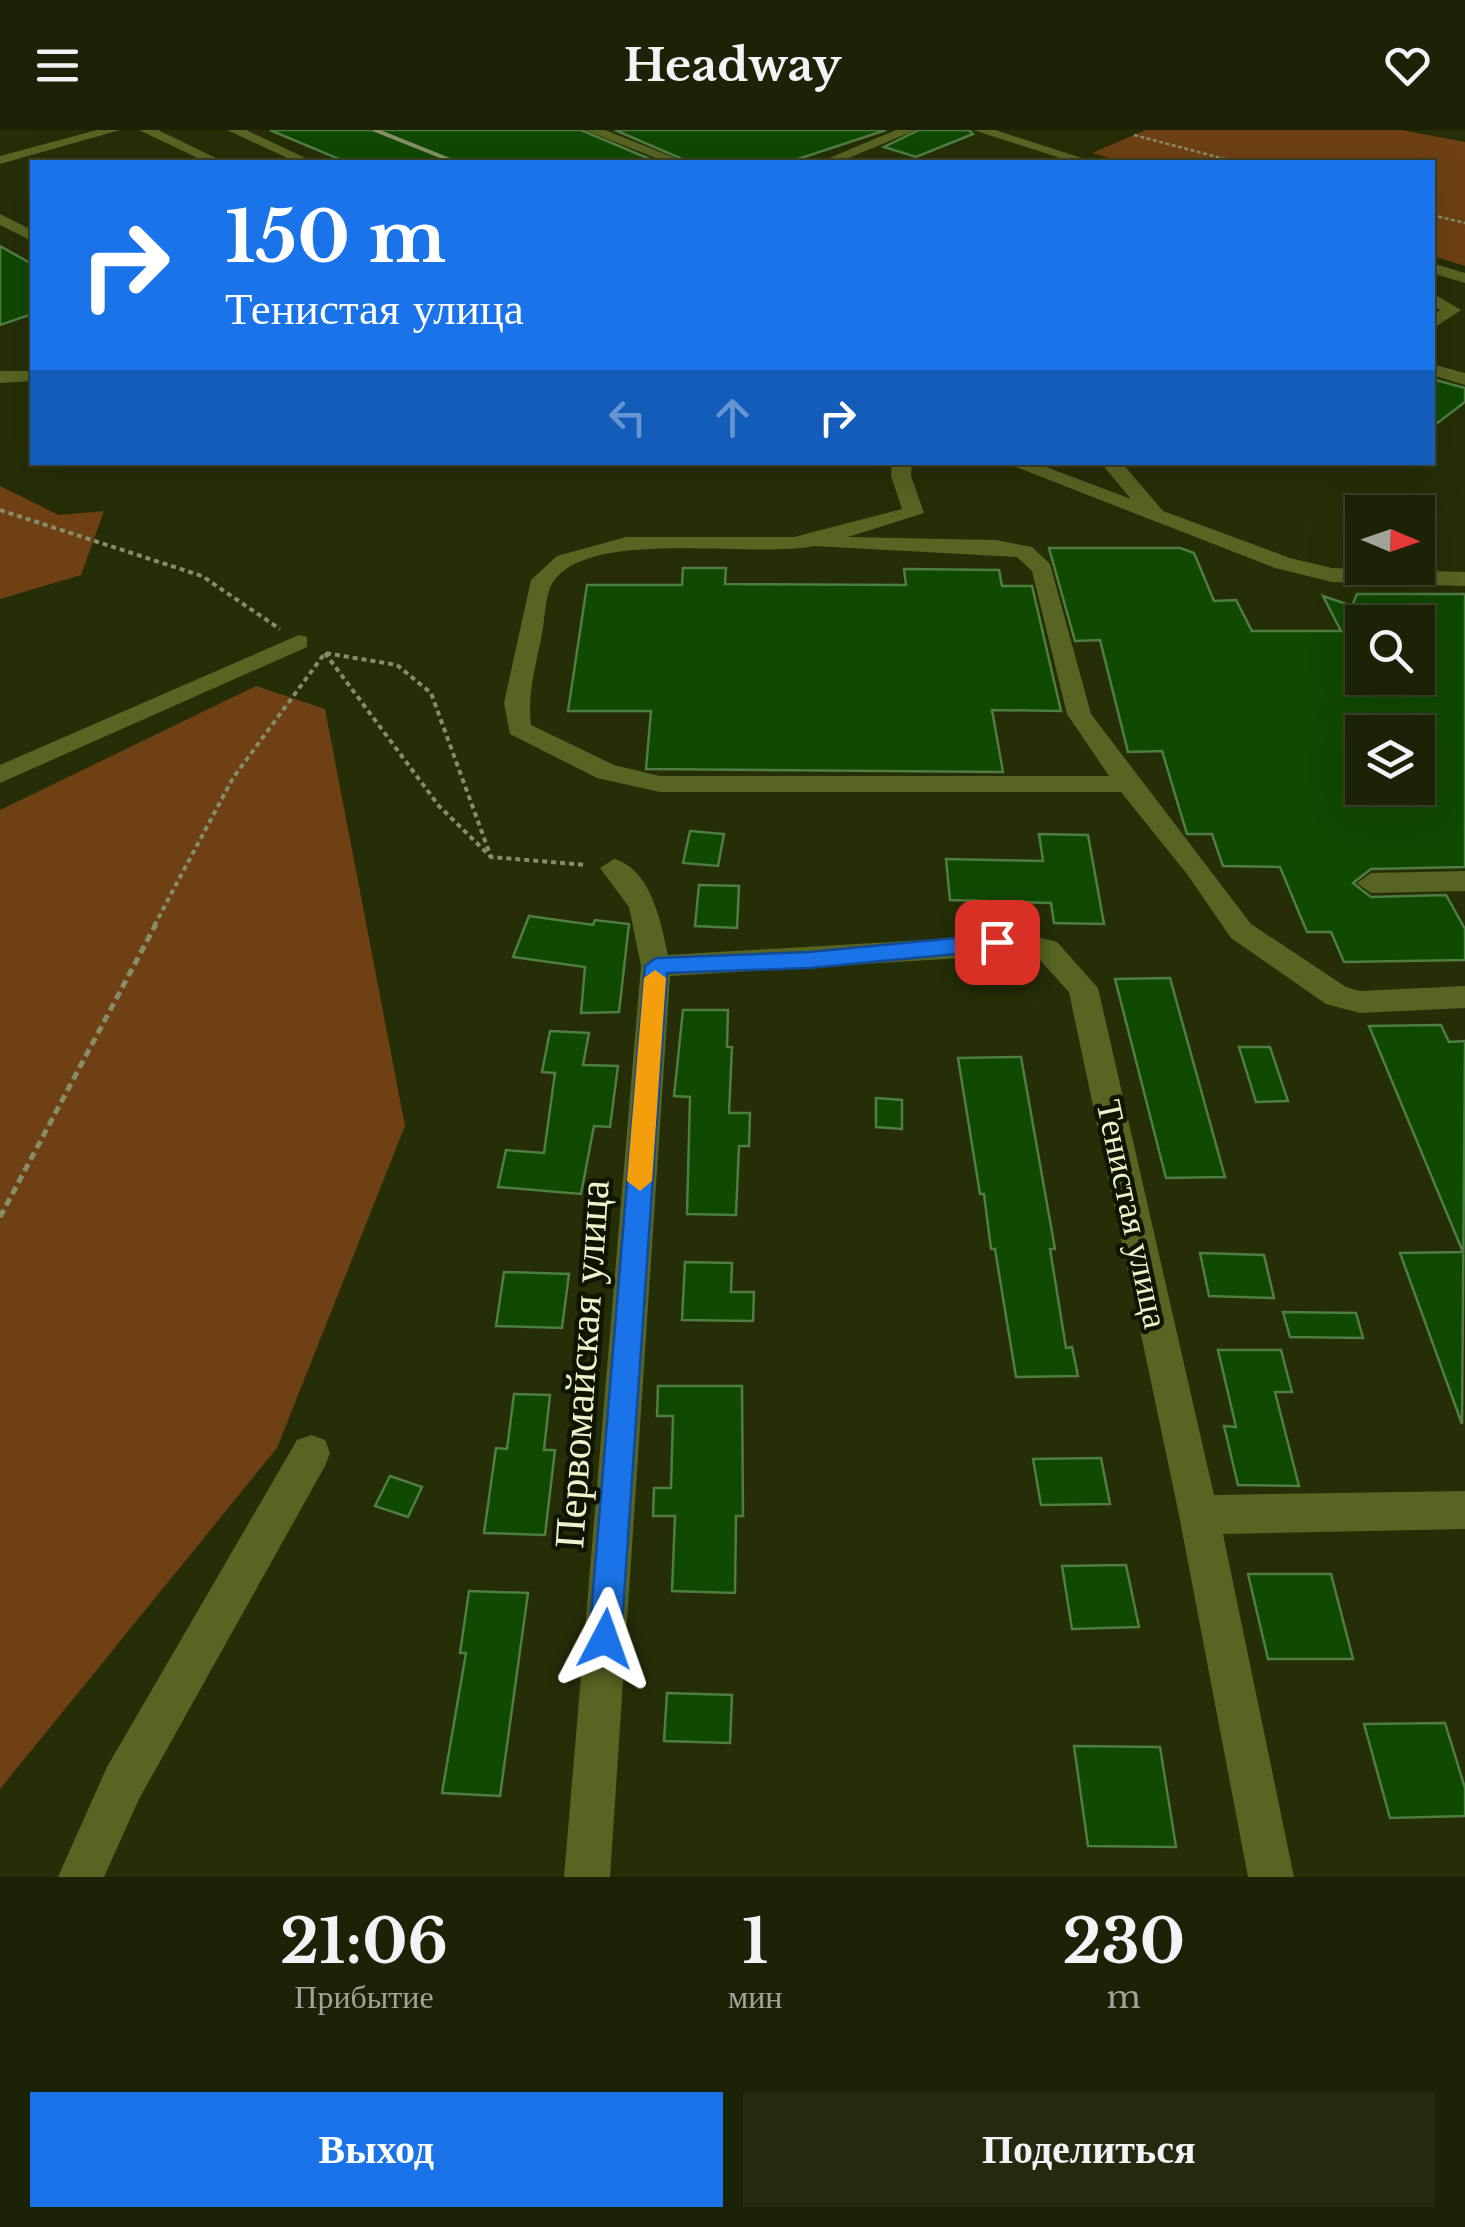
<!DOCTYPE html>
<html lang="ru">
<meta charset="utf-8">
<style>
body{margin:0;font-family:"Libre Baskerville",serif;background:#252a0f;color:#f1f3f6;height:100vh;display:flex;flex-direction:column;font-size:38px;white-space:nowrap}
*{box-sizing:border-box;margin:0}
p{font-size:32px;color:#a0a49a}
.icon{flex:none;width:55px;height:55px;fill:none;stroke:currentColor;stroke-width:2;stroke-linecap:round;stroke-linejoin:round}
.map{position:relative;height:1747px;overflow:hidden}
.panel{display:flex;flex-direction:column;background:#1c2205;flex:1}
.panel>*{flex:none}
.top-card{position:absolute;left:30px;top:30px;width:1405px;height:305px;border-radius:0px;box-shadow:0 10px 40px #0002,0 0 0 2px #3a3f27;background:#1a73e8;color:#fff;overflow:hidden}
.needle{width:65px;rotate:92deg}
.buttons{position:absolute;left:1345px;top:365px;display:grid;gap:20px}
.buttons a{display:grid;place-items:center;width:90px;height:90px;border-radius:0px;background:#1c2205;box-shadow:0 10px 40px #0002,0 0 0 2px #3a3f27;font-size:50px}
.pin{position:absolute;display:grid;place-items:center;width:85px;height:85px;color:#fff;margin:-42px;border-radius:20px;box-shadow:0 5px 15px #0006}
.me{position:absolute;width:110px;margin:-55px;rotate:4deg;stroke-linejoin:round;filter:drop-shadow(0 0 8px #0008)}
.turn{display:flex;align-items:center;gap:35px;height:210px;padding:0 30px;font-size:45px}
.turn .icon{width:130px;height:130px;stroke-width:2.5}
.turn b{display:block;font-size:70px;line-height:85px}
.lanes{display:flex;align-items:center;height:95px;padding:0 30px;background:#0003;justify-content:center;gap:50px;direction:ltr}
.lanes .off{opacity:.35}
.eta{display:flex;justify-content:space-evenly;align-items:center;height:170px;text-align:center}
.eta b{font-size:60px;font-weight:800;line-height:70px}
.primary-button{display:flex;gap:20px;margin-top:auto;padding:20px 30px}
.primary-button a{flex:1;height:115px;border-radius:0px;background:#1a73e8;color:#fff;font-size:40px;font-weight:800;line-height:115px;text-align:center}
.primary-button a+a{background:#252a0f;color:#f1f3f6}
header{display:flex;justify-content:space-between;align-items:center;height:130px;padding:0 30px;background:#1c2205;font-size:45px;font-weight:800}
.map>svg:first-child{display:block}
.green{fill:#6e4013}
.building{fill:#104900;stroke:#4f7d44;stroke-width:2.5;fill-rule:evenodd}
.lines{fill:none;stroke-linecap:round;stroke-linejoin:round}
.path-far2{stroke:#858e68;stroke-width:2.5;stroke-dasharray:4 2.5;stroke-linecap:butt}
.path-far1{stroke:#858e68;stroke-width:4;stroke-dasharray:5 4;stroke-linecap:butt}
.path{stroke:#858e68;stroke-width:5;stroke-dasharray:8 5;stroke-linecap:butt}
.minor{fill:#576422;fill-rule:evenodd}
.rail{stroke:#868f69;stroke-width:4}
.route{fill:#1a73e8;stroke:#114b97;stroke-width:2.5}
.slow{fill:#f59e0b}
.labels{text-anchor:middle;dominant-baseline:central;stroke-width:9;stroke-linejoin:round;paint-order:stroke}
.street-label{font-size:35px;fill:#eaf4cf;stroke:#101500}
.near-street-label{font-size:42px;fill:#eaf4cf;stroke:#101500}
</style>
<header><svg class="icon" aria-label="menu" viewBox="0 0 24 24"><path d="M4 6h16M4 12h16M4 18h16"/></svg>Headway<svg class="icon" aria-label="heart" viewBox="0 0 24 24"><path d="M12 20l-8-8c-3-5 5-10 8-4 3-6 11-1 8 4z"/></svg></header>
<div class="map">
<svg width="1465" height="1747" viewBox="0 0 1465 1747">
<rect width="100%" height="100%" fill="#262e07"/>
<!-- green -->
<g class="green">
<path d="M1146,0H1401L1465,12V136L1433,126L1432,32H1123L1092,23Z"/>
<path d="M0,356L59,385L104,381L81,445L0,469Z"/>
<path d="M256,556L325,579L405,996L277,1318L0,1659V680Z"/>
</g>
<!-- building -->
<g class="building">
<path d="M270,0H581L657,32H346Z"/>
<path d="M615,0H886L789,32H689Z"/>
<path d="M919,0H969L973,4L916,27L884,17Z"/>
<path d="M0,116L32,134V184L0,195Z"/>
<path d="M1432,249L1465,258V272L1432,297Z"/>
<path d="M1049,418H1180L1194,423L1214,471L1236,470L1252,501H1341L1323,466L1352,476L1357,464H1465V737L1371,739L1353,753L1371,767L1446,765L1465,799V830L1344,832L1331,802H1307L1280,737L1223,736L1212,704H1187L1162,621L1128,622L1100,510L1075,511ZM1362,492H1418V548H1362ZM1362,602H1418V658H1362Z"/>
<path d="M683,438H726L725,454L906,455L904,439L999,440L1002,456H1032L1061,581L992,580L1003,642L646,639L651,581H568L587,455H682Z"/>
<path d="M690,701L724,704L718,736L683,733Z"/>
<path d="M1039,704L1088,705L1104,794L1054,793L1051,773L950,770L946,729L1043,731Z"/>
<path d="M699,755L739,756L737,798L695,796Z"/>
<path d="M529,786L593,795L595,790L629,794L619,882L581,883L585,837L513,827Z"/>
<path d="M1170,848L1225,1047L1166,1048L1115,849Z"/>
<path d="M683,880H728L727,917H732L729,983H750L749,1016H739L736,1085L687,1084L690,967L674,966Z"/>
<path d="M1441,895L1449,912L1465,911L1462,1294L1400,1123L1463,1122L1369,896Z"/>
<path d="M550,901L589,903L583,935L618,936L610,997L594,996L581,1064L498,1057L506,1020L544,1023L555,943L542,942Z"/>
<path d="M1239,917H1270L1288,971L1256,972Z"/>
<path d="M1021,927L1055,1119H1050L1066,1218L1072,1217L1078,1246L1016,1247L995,1119H991L984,1064H980L958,928Z"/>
<path d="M876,968L902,970V999L876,997Z"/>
<path d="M1200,1123L1264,1125L1274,1168L1209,1166Z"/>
<path d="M685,1132L732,1133L731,1162H754L753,1191L682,1190Z"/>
<path d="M504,1142L569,1144L562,1198L496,1196Z"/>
<path d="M1283,1182L1356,1183L1363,1208L1290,1207Z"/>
<path d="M1218,1220H1281L1292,1262H1275L1299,1356L1238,1355L1224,1296L1236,1297Z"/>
<path d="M658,1256H742L743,1386H736L735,1463L672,1461L675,1386H653L654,1358H671L673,1286H657Z"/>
<path d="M514,1264L550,1265L544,1320H555L545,1405L484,1403L496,1318L507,1319Z"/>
<path d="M1101,1328L1110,1374L1041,1375L1033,1329Z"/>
<path d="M390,1346L422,1357L408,1387L375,1376Z"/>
<path d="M1126,1435L1139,1497L1072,1499L1062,1436Z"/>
<path d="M1248,1444H1331L1353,1529H1268Z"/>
<path d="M469,1461L528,1463L500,1666L442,1663L466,1523H460Z"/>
<path d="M667,1563L732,1565L730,1613L664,1611Z"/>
<path d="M1445,1593L1465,1658V1686L1390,1688L1364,1594Z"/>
<path d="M1074,1616L1160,1617L1176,1717L1088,1716Z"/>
</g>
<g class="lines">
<!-- path-far2 -->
<g class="path-far2">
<path d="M1134,5L1236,32"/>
<path d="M1432,85L1465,93"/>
</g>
<!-- path-far1 -->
<g class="path-far1">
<path d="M0,380L202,446L280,499"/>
<path d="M325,523L439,676L491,727L586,735"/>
<path d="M154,796L233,648L325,523L397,535L431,563L491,727"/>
</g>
<!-- path -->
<path class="path" d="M0,1087L156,794"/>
<!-- minor -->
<g class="minor">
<path d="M97,0H120L0,34V26Z"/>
<path d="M139,0H158L224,32H206Z"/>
<path d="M227,0H246L314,32H296Z"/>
<path d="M585,0H605L685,32H666Z"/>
<path d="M896,0H916L839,32H820Z"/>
<path d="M973,0H995L1094,32H1073Z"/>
<path d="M0,84L32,100V111L0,95Z"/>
<path d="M1432,133L1465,143V153L1432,143Z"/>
<path d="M1432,163L1461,180L1432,199V186L1440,180L1432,176Z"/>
<path d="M1432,234L1465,243V255L1432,245Z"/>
<path d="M0,241H32V251L0,253Z"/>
<path d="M892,332H912L911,346L924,383L848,407L996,410L1032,417L1050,434L1091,584L1251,794L1346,857L1360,861L1465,856V878L1360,883L1326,874L1231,808L1187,744L1121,662H660L597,648L510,604L504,573L531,450L557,426L626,407H794L902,379L891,346ZM814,416L1017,427L1032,441L1067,584L1109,646H660L614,635L531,595C527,564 536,535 542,504C545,490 545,464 553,452C589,397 753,429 814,416Z"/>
<path d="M1003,332H1033L1131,369L1100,332H1121L1163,381L1290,428L1332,438L1465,442V456L1332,452L1275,438Z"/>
<path d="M299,505L307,507V517L0,653V635Z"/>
<path d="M614,729C651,739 661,792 668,825L1026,804L1057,812L1098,858L1214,1365L1465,1361V1399L1223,1404L1294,1747H1248L1179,1385L1069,862L1037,827L1026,824L670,846L610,1747H564L641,836L629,777L600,738Z"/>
<path d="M1465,741V761L1371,763L1357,753L1371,743Z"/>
<path d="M311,1305L325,1310L330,1323L325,1336L139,1669L104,1747H58L107,1637L297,1310Z"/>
</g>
<!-- rail -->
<path class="rail" d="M375,0L455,32"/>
</g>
<!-- route -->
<path class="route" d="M997,804L1008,812L997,820L809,838L667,843L621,1509L616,1520L605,1525L594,1520L589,1509L645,836L656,828L809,822Z"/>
<!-- slow -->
<path class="slow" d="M655,840L666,848L652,1051L640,1061L627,1051L644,848Z"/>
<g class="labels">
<!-- street labels -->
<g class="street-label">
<text transform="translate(1133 1084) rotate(78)">Тенистая улица</text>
</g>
<!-- near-street labels -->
<g class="near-street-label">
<text transform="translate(581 1234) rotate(-86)">Первомайская улица</text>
</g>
</g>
</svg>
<div class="buttons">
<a><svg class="needle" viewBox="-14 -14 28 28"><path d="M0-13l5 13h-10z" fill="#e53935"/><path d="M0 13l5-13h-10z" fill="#a0a49a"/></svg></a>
<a><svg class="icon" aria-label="search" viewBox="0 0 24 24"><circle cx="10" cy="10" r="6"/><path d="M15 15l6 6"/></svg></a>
<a><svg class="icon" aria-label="layers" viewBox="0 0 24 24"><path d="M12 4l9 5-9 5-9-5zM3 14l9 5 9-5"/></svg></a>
</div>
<div class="pin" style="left:997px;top:812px;background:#d93025"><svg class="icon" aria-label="arrive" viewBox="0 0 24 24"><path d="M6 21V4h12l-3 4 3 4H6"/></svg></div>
<svg class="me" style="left:605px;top:1509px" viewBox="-20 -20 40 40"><path d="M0-17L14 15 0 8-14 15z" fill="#1a73e8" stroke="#fff" stroke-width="4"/></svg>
<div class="top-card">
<div class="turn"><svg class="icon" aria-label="right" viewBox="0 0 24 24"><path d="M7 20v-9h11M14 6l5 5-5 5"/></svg><div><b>150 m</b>Тенистая улица</div></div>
<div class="lanes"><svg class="icon off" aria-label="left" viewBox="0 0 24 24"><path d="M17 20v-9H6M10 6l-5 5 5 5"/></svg><svg class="icon off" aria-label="ahead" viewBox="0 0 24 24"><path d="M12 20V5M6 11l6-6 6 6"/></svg><svg class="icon" aria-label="right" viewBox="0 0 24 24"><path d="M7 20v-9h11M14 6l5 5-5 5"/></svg></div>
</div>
</div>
<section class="panel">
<div class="eta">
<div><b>21:06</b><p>Прибытие</p></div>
<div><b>1</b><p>мин</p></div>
<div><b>230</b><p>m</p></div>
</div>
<div class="primary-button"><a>Выход</a><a>Поделиться</a></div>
</section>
